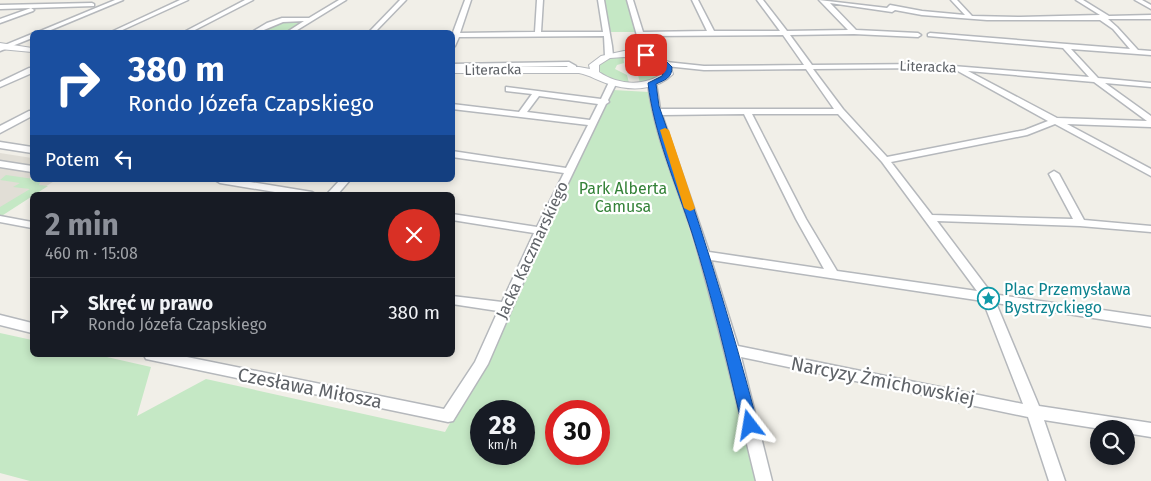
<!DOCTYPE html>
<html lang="pl">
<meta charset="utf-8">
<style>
body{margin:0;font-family:"Fira Sans",sans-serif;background:#20242c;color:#f1f3f6;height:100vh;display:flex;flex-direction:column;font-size:19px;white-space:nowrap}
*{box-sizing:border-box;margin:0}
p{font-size:16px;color:#9ea1a6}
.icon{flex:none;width:28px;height:28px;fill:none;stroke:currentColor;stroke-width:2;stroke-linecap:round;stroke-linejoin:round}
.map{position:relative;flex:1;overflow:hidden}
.drawer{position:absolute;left:30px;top:192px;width:425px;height:165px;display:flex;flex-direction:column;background:#171b24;border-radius:8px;box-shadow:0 2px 8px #0003}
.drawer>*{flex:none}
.guide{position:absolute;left:30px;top:30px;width:425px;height:152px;border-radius:8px;box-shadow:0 2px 8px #0003;background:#1a4fa0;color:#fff;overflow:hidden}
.tools{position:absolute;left:1090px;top:420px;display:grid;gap:10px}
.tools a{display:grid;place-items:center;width:45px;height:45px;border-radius:50%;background:#171b24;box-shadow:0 2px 8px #0003;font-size:25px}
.speed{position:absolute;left:470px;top:400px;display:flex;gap:10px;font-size:25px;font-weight:700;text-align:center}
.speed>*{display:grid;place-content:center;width:65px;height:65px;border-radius:50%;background:#171b24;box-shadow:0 2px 8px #0003;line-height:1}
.speed small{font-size:12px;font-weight:400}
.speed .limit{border:8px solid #d22;background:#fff;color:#111}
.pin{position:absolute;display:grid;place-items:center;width:42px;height:42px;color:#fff;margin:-21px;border-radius:10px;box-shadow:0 2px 8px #0006}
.me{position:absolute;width:55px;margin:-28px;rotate:346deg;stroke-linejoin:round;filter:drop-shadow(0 0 4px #0008)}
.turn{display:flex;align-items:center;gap:18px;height:105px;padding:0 15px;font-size:22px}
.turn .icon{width:65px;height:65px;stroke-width:2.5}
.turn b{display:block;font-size:35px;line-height:42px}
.then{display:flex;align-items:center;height:48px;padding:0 15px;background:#0003;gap:10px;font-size:19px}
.round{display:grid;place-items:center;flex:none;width:52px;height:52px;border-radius:26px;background:#20242c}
.overview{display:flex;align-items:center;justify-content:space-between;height:85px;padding:0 15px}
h1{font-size:30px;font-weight:700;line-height:38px;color:#8c9099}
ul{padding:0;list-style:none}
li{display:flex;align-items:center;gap:15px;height:70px;padding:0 15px;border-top:1px solid #363941}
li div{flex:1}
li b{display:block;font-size:19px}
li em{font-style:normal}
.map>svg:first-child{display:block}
.education{fill:#e1ded6}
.green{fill:#c5e8c5;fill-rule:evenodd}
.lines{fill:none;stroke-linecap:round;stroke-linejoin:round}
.minor-casing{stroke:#b5b8bc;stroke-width:3}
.tertiary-casing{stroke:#b5b8bc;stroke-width:2}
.minor{fill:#fff;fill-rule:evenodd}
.tertiary{fill:#fff;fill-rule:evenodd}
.route{fill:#1a73e8;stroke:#114b97}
.slow{fill:#f59e0b}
.labels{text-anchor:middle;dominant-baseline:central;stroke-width:4.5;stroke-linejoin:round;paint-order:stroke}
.far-street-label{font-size:14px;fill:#5f6368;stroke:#fff}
.park-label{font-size:16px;fill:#348238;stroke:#fff}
.street-label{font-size:16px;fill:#5f6368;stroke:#fff}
.culture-label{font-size:16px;fill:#0d838f;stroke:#fff;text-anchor:start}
.near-street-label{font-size:19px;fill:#5f6368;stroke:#fff}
</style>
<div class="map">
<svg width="1151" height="481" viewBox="0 0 1151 481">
<rect width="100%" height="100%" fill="#f1efe8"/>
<!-- education -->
<path class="education" d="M0,153L32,158V180H56L0,215Z"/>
<!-- green -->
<g class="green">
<path d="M603,0H627L636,32H609Z"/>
<path d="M277,21H307L288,32H257Z"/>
<path d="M623,55L624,63L617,65L615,69L627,75L629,83L618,82L599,73L597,66L605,59Z"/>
<path d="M633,55L642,56L663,65L664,73L657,79L640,83L638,75L645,72L646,68L635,62Z"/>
<path d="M613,90L649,92L650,100L727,353L757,481H30L0,473V333L32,340V355H98L151,367L137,416L206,379L445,432L496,342L544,240L541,239ZM481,411H524V454H481ZM556,411H599V454H556Z"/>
<path d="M6,175L41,180L39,185L48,186L0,217V207L30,189L13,187L20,183L0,180Z"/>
</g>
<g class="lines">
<defs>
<g id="minor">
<path d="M115,0H123L46,32H38Z"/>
<path d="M180,0H188L118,32H111Z"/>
<path d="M245,0H253L191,32H184Z"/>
<path d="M339,0H346L294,32H287L304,21L283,22L259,32H252L267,23L282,18H309Z"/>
<path d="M400,0H406L375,32H369Z"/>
<path d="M465,0H471L460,33L535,32L537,0H543L541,32H603L598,0H604L612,46L613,56L609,58L605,56L604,36L459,37L455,46L452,48V35Z"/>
<path d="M627,0H633L643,32L707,31L692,0H698L714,31H780L757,0H763L787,31L848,30L819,0L887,8L890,5L922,11L965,15L951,0H957L972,16L1020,17L1100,15L1076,0H1083L1109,16L1151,15V19H1108L1117,27L1138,50L1151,51V55L1071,49L1098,78L1151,83V87L1105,83L1151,116V127L1067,124L1151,169V176L1055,124L1027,135L891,162L932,215L1073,219L1049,174L1054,171L1059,174L1084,220L1151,226V232L1080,226L937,221L992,294L1151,317V327L996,303L1039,406L1151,423V437L1126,433V429H1101L1044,420L1065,481H1049L1028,417L741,357L772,481H756C736,399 717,316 693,235C677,185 654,135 648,83L652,81L656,83L660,109H834L806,69L704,70L666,66L662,64L666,62L704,66L804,65L783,35L644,36L650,55L643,57ZM830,3L892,12L895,10L922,15L987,20H1100L1113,29L1130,49L930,33L928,34V36L1063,48L1089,77L928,64L812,65L790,35L854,34L918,37L921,35L918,33L856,30ZM928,68L956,70L1048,121L1025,130L887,157L843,109L813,69ZM968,71L1094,82L1147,121L1057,118ZM744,114L796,219L824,269L709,252L662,115ZM752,114H838L882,162L977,291L837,271L806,219ZM711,260L983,301L1023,404L738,346Z"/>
<path d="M1135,0H1142L1151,5V9Z"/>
<path d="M92,3L94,4V6L31,8L34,10L33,11L0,23V19L31,8L0,9V5Z"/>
<path d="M32,34V38L0,51V47Z"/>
<path d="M569,62L576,66V70H570L567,66L452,68V64Z"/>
<path d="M29,68H32V73L0,87V82Z"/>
<path d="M610,80L617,82L608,100L609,102L606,104L548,225L488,364L453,421L448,422L146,359L144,355H177L444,409L475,362L498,311L452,304V296L502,302L534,233L452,220V214L537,227L564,173L452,157V151L566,168L588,125L452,109V104L519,112L532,94L506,91V87L601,99ZM539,96L598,104L590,120L527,112Z"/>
<path d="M29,111H32V116L0,133V126Z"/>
<path d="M0,142L32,147V153L0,148Z"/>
<path d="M0,161L32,166V172L0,167Z"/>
<path d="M215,180H238L312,192L317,195H293L220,183Z"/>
<path d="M340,180H350L337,195H326Z"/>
<path d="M0,216L32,222V228L0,222Z"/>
<path d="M0,315L32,323V333L0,325Z"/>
</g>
<g id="tertiary">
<path d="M0,43L32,48V52L0,49Z"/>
<path d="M624,51L646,52L669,62L673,74C657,91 629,91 609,84C598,81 590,75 579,73H452V67H579L590,69L589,65L601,56ZM624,57L644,58L662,65L663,73C645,87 618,85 599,72V65L610,58Z"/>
</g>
</defs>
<!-- minor casing -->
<use href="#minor" class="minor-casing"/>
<!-- tertiary casing -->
<use href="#tertiary" class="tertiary-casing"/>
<!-- minor -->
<use href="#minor" class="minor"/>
<!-- tertiary -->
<use href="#tertiary" class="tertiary"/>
</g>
<!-- route -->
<path class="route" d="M646,53L664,59L672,67C672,78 665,80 656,84L659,106C696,211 730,317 758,425L756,430L750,432L745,430L742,425C727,361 712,296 692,233C676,184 654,134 648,83L662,76L665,68L659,62L644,57V54Z"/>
<!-- slow -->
<path class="slow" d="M665,128L669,130L695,208L693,210L690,211L684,208L660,130Z"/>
<!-- icons -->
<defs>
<symbol id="sight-ring" viewBox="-11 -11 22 22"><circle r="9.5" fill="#fff" stroke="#0f9aa8" stroke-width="1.5"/><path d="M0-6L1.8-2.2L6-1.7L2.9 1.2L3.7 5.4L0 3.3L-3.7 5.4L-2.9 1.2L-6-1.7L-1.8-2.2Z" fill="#0f9aa8"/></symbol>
</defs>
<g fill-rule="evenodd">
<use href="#sight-ring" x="976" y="286" width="25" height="25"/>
</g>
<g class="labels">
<!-- far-street labels -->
<g class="far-street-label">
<text transform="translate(928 67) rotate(2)">Literacka</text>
<text transform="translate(493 70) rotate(-1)">Literacka</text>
</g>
<!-- park labels -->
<g class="park-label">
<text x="623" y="188">Park Alberta<tspan x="623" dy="18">Camusa</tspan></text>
</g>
<!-- street labels -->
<g class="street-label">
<text transform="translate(532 250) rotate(-65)">Jacka Kaczmarskiego</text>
</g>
<!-- culture labels -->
<g class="culture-label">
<text x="1004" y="289">Plac Przemysława<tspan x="1004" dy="18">Bystrzyckiego</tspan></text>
</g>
<!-- near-street labels -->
<g class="near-street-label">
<text transform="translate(883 381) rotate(11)">Narcyzy Żmichowskiej</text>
<text transform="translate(310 388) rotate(11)">Czesława Miłosza</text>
</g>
</g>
</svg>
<div class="tools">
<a><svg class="icon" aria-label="search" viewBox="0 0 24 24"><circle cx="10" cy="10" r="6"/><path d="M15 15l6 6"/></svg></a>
</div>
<div class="speed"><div>28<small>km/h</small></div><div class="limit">30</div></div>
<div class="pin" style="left:646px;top:55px;background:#d93025"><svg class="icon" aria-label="arrive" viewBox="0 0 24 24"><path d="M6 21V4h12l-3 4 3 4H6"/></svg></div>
<svg class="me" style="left:750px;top:425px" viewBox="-20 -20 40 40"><path d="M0-17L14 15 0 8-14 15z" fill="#1a73e8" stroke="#fff" stroke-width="4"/></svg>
<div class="guide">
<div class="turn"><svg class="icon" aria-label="right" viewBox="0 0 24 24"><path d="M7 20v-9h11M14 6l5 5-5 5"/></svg><div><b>380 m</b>Rondo Józefa Czapskiego</div></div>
<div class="then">Potem<svg class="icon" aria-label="left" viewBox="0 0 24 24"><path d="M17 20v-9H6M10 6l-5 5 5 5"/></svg></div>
</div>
<section class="drawer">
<div class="overview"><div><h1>2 min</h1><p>460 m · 15:08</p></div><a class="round" style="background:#d93025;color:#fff"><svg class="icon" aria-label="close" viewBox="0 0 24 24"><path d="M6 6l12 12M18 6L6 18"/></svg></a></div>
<ul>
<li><svg class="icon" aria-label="right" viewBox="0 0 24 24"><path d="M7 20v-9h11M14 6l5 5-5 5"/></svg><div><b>Skręć w prawo</b><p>Rondo Józefa Czapskiego</p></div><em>380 m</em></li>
</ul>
</section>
</div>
